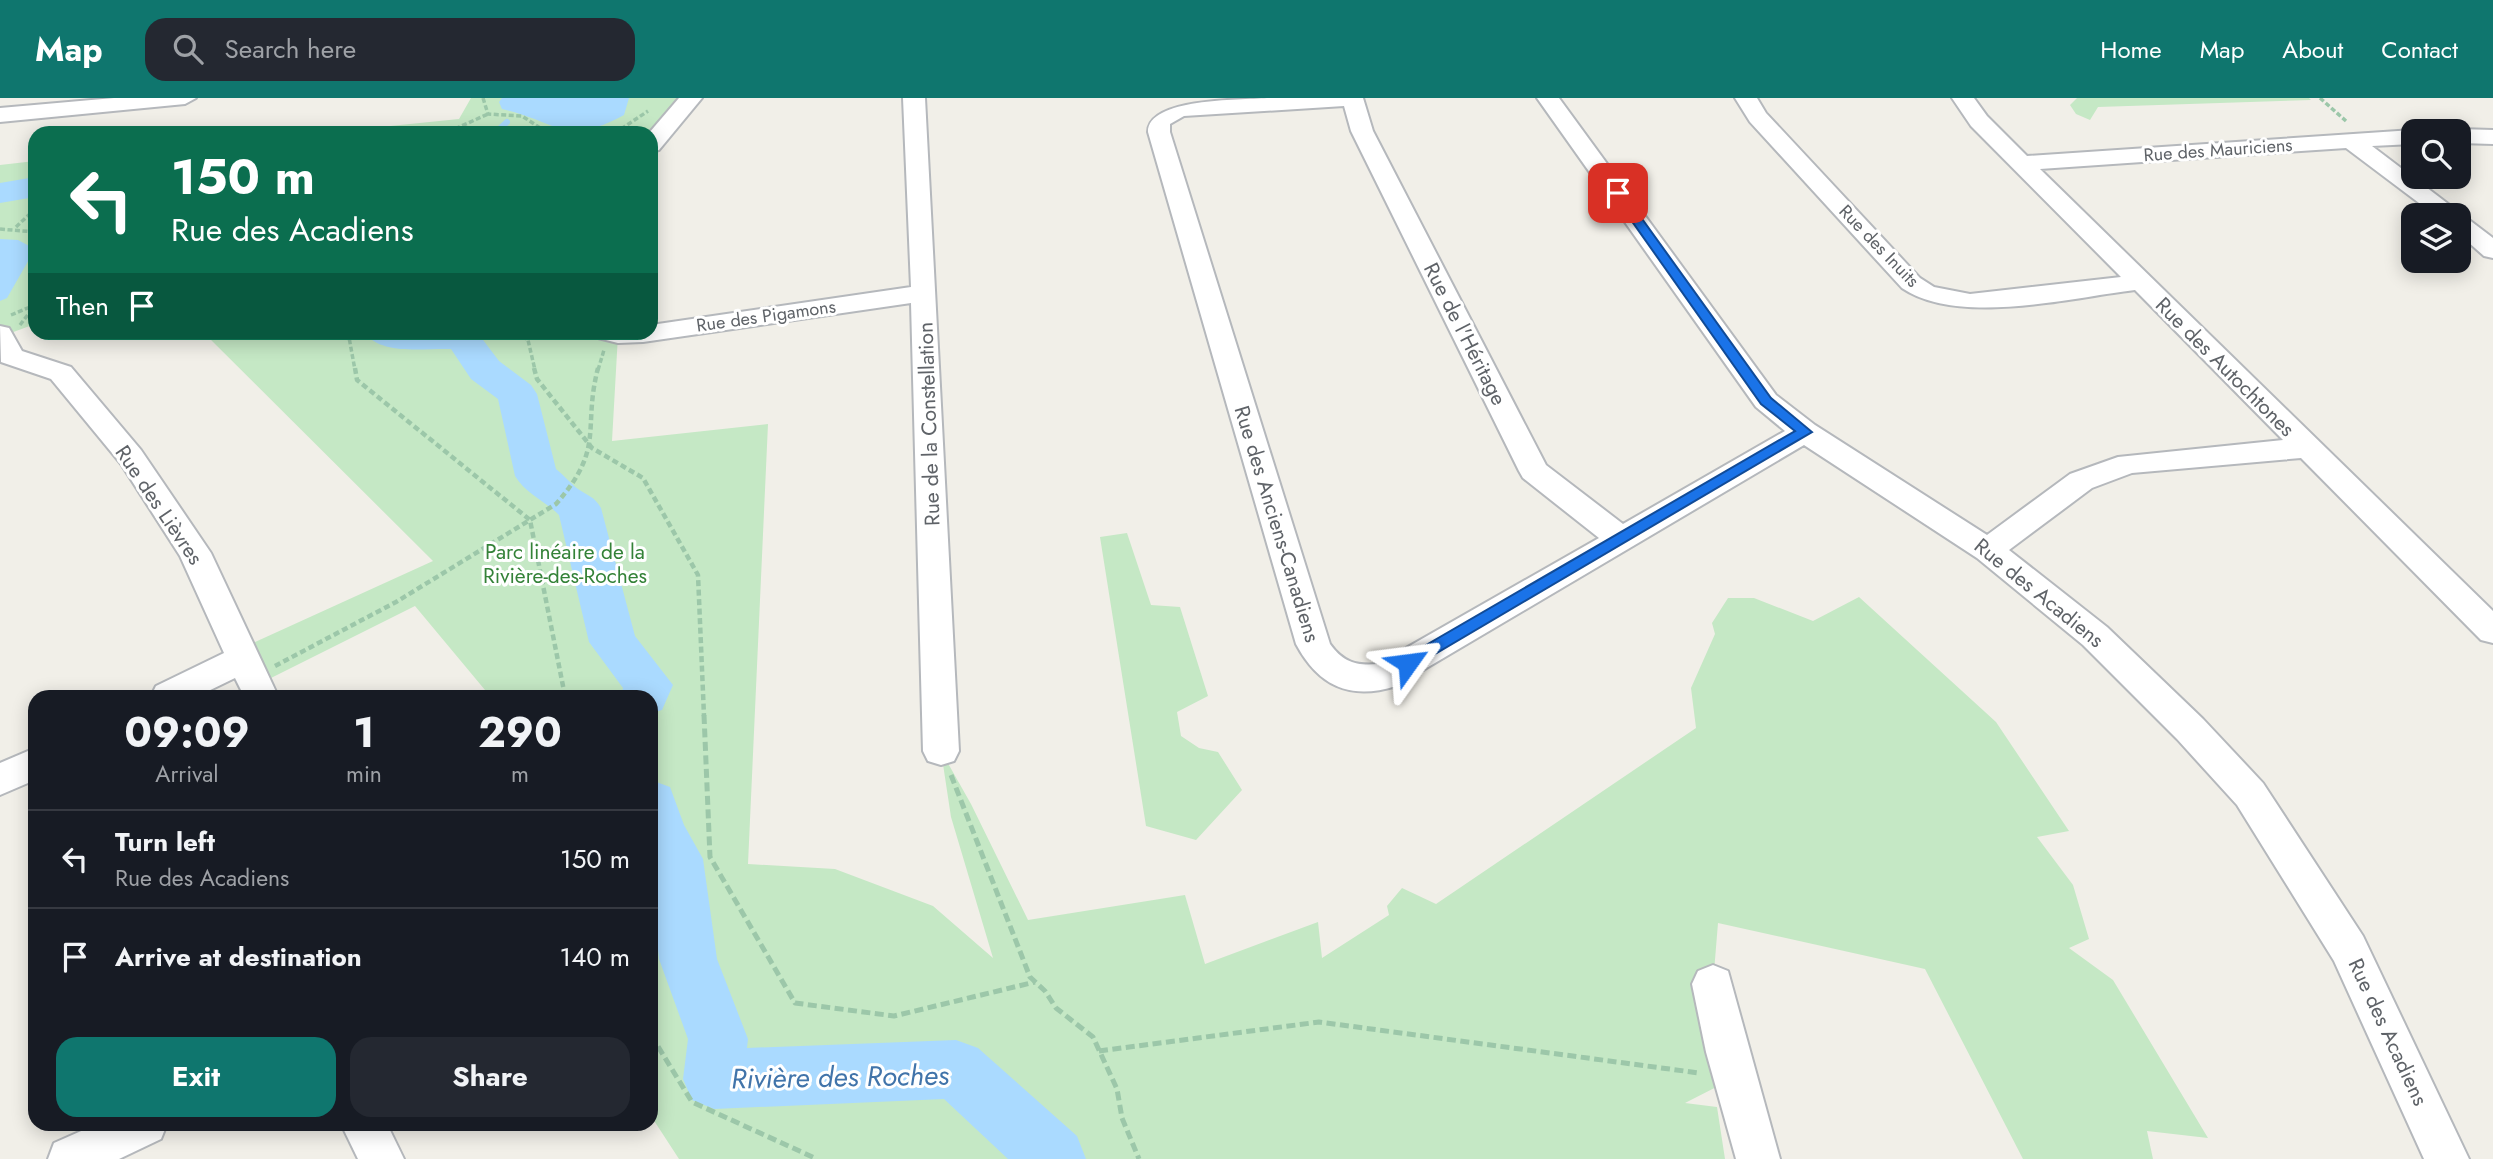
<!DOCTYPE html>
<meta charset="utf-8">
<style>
body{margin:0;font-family:Jost,sans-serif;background:#242831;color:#f1f3f6;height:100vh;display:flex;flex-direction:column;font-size:26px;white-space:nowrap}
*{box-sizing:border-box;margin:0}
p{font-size:23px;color:#9ea1a6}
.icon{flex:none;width:38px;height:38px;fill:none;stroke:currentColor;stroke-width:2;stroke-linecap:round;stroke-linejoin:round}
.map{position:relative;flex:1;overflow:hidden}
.details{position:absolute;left:28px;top:592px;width:630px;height:441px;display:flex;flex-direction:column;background:#171b24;border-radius:21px;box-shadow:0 4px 18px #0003}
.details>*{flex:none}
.hud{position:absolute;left:28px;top:28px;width:630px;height:214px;border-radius:21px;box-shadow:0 4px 18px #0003;background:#0b6e4f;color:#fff;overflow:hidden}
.fabs{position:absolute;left:2401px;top:21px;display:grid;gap:14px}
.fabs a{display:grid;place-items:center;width:70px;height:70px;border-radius:14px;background:#171b24;box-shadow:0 4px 18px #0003;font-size:35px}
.pin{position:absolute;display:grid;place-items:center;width:60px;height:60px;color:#fff;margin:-30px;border-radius:14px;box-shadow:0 4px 10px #0006}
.me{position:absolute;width:77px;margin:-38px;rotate:59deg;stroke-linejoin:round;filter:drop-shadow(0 0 5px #0008)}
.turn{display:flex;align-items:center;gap:24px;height:147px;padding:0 28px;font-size:32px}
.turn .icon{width:91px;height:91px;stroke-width:2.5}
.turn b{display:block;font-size:49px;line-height:60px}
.then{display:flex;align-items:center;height:66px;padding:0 28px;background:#0003;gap:14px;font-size:26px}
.eta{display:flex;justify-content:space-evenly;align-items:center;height:119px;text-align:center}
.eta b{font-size:42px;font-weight:700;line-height:49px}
.button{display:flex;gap:14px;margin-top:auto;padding:14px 28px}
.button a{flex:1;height:80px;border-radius:21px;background:#0f766e;color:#fff;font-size:28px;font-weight:700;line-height:80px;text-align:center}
.button a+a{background:#242831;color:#f1f3f6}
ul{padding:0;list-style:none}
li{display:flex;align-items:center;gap:21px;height:98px;padding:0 28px;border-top:2px solid #363941}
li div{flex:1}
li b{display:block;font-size:26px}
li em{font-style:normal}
header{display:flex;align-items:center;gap:42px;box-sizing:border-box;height:98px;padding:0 35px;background:#0f766e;color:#fff}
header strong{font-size:33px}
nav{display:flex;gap:38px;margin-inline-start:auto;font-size:24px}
.search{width:490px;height:63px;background:#242831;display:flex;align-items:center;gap:18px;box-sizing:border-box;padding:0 24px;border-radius:21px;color:#9ea1a6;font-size:26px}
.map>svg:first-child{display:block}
.green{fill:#c5e8c5}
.water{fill:#aadaff}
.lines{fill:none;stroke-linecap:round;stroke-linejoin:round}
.stream{stroke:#aadaff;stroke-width:6}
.river{fill:#aadaff;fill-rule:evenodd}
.minor-casing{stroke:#b5b8bc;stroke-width:4}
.path-far2{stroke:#9cc7a9;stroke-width:3.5;stroke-dasharray:5 2.5;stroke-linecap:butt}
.path-far1{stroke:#9cc7a9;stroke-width:4.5;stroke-dasharray:6 3.5;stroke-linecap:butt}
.path{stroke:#9cc7a9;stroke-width:5;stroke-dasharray:9 4.5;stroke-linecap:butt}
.minor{fill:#fff;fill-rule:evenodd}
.route{fill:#1a73e8;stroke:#114b97;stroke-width:2}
.labels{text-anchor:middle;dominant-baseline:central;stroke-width:6;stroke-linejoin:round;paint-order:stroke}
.far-street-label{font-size:18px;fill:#5f6368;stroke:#fff}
.street-label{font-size:21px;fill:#5f6368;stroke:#fff}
.park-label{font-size:21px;fill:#348238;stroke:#fff}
.near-water-label{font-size:28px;font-style:italic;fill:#4174aa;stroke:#fff}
</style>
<header>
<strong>Map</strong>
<div class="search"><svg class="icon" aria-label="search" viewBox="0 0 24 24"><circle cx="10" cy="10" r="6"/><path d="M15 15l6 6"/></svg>Search here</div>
<nav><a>Home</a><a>Map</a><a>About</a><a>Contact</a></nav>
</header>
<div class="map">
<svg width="2493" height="1061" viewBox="0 0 2493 1061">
<rect width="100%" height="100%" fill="#f1efe8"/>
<!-- green -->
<g class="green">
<path d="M471,0H691L651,35H321L459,21Z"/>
<path d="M2077,0H2309L2311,2L2098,9L2090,22L2076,16L2070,7Z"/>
<path d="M35,63V226L0,239V67Z"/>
<path d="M204,235H607L618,237L612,343L768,326L748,766L835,771L933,808L993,860L951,719L941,653L971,706L1028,822L1185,797L1205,866L1318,824L1322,860L1389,817L1387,808L1402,790L1436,806L1696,630L1691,590L1715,536L1712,525L1728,500H1754L1813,523L1859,499L1996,624L2069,733L2037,739L2073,787L2089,841L2069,850L2113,882L2208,1040L2147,1033L2153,1061H2023L1925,871L1718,825L1713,886L1734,980L1685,1005L1717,1009L1725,1061H679L651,1018V598H490L415,508L257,587L240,551L433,463Z"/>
<path d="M1127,435L1151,507L1180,509L1208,598L1177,614L1181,638L1199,650L1218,654L1242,692L1196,742L1146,728L1100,439Z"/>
</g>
<!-- water -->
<g class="water">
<path d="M502,0H629L624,17C565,49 559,24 502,11L499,4Z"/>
<path d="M0,141L18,142L35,151L7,200L0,203Z"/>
</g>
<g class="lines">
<!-- stream -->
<path class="stream" d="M495,35L507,24"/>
<!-- river -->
<g class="river">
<path d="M35,79V99L0,105V85Z"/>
<path d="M364,234H477L499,263L531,287L537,296L556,371C564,377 571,386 578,391C588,398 594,398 601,410L635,538L673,587L662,612L651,615V598H621L623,590L589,544L559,417C545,403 526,396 515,378L498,301L471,281L451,251C424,250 381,258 364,234Z"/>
<path d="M651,682L670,689L684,727L703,761L717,861L748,941L747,950L956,942L978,950L1077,1038L1086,1061H1008L944,1001L714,1011L692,1002L683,981L688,941L659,861L651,783Z"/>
</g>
<defs>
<g id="minor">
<path d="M114,0H196L185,6L0,24V10Z"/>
<path d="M679,0H702L659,52L651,54L649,35Z"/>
<path d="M903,0H925L959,653L954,663L941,667L928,663L923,653L911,205L643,244L618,245L598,240L594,234H651V227L911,189Z"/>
<path d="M1267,0H1363L1373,33L1546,367L1623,426L1785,333L1756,309L1537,0H1559L1776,297L1815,327L1987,437L2070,376L2118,359L2283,342L2135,192C2069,200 1958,228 1902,190L1750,24L1735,0H1757L1766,15L1920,180L1934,189L1970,196L2121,179L1971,28L1952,0H1974L1987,18L2027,58L2413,32L2417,33H2413V46L2372,48L2493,140V160L2484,158L2459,136V117H2435L2346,50L2040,71L2493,513V545L2481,542L2301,360L2132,375L2092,390L2009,452L2107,529L2203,621L2263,685L2363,838L2469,1061H2424L2334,863L2237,707L2177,641L2083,547L1977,460L1804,347L1396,588C1349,603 1318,587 1296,546L1148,34C1148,0 1239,2 1267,0ZM1344,8L1351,33L1519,373L1523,380L1599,440L1378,566C1356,568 1343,564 1330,546L1170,34V26L1184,18Z"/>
<path d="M2459,31L2493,32V46L2459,45V33H2451Z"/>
<path d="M0,228L9,230L22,253L71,269L141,352L211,455L278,598H244L235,580L198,598H151L156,588L224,555L180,458L121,366L51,281L1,264Z"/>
<path d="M35,650V682L0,697V665Z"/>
<path d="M1713,867L1728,873L1780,1061H1736L1706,954L1692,886L1698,873Z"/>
<path d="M97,1026H167L161,1041L119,1061H48L54,1045Z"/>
<path d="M341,1026H387L404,1061H358Z"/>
</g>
</defs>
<!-- minor casing -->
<use href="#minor" class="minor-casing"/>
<!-- path-far2 -->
<g class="path-far2">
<path d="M483,0L488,16L522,18L548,35"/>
<path d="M2320,0L2346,23"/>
<path d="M418,35L457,30L488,16"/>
<path d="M615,35L648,13"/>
<path d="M16,129L35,111"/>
<path d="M0,131L35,134"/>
<path d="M11,217L35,207"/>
<path d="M20,227L33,210"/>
<path d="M348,234L355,272"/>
<path d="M516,234L528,242L535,272"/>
<path d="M598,272L604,252"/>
</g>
<!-- path-far1 -->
<g class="path-far1">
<path d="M355,270L357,282L530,422L565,598"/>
<path d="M534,270L537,281L592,350L643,380L698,477L704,618"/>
<path d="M275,568L396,504L556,406C606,349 582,332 598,270"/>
</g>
<!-- path -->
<g class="path">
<path d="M704,617L710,759L795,905L894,918L1035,884"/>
<path d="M951,677L1030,879L1045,893L1056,910L1093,939L1117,991L1122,1020L1139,1061"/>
<path d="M651,937L692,1004L817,1061"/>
<path d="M1099,953L1319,924L1699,975"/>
</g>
<!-- minor -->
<use href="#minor" class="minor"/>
</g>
<!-- route -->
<path class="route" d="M1614,93H1622L1771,300L1812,334L1413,569H1402V561L1795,333L1761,306L1612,95Z"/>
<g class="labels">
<!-- far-street labels -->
<g class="far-street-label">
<text transform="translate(2218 52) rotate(-4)">Rue des Mauriciens</text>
<text transform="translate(1879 148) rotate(46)">Rue des Inuits</text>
<text transform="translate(766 218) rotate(-8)">Rue des Pigamons</text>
</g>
<!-- street labels -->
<g class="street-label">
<text transform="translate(1465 236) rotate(63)">Rue de l'Héritage</text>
<text transform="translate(2225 269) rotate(45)">Rue des Autochtones</text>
<text transform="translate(929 326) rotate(-92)">Rue de la Constellation</text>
<text transform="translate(159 407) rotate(56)">Rue des Lièvres</text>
<text transform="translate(1277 426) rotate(73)">Rue des Anciens-Canadiens</text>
<text transform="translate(2039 495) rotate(39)">Rue des Acadiens</text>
<text transform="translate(2388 934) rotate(65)">Rue des Acadiens</text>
</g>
<!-- park labels -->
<g class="park-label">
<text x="565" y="454">Parc linéaire de la<tspan x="565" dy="24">Rivière-des-Roches</tspan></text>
</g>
<!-- near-water labels -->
<g class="near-water-label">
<text transform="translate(840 979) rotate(-1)">Rivière des Roches</text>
</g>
</g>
</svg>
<div class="fabs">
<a><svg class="icon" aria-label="search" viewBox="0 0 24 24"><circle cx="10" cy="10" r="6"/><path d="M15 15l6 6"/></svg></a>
<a><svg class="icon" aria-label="layers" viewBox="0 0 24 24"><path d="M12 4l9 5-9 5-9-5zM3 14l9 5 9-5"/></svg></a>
</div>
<div class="pin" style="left:1618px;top:95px;background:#d93025"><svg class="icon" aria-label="arrive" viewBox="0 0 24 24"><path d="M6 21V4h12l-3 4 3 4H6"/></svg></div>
<svg class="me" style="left:1408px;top:565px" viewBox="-20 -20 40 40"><path d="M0-17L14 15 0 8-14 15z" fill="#1a73e8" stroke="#fff" stroke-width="4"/></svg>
<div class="hud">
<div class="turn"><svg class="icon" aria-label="left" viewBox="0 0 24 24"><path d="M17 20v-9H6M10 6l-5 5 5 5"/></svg><div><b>150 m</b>Rue des Acadiens</div></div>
<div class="then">Then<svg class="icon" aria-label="arrive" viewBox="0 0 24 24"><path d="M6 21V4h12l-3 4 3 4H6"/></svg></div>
</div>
<section class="details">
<div class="eta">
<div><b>09:09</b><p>Arrival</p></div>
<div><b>1</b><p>min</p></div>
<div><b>290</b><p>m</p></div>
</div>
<ul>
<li><svg class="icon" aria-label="left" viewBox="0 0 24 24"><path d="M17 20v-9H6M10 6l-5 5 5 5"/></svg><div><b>Turn left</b><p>Rue des Acadiens</p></div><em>150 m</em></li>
<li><svg class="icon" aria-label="arrive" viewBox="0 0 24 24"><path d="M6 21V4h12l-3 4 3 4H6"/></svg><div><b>Arrive at destination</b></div><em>140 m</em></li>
</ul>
<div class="button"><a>Exit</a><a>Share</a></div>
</section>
</div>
